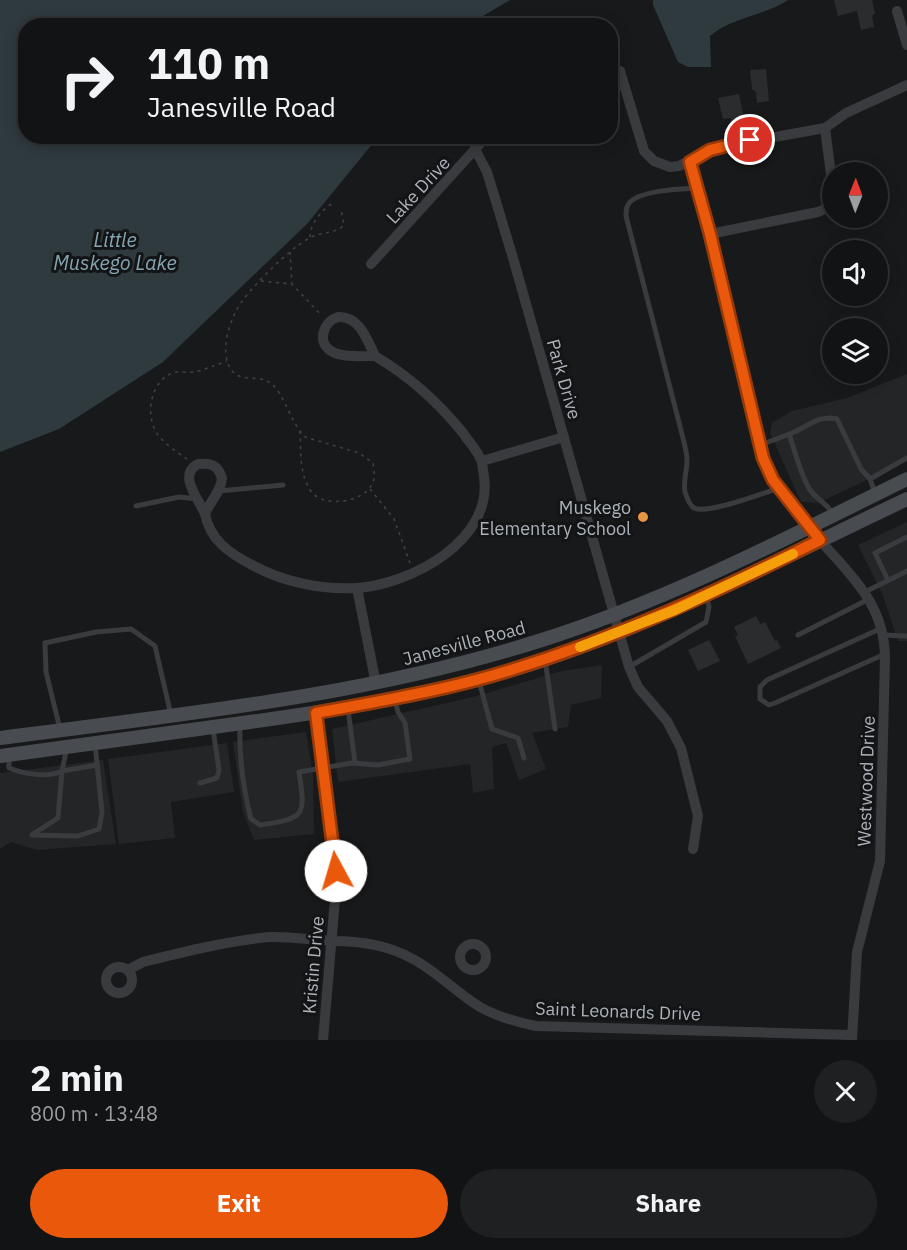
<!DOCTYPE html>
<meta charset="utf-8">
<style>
body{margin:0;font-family:"IBM Plex Sans",sans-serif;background:#1f2022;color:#f1f3f6;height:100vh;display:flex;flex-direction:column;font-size:22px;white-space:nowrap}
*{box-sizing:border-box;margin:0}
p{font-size:20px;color:#9c9ea0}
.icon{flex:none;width:33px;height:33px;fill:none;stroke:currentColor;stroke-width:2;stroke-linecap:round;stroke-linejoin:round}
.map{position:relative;height:1040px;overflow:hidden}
.side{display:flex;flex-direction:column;background:#121314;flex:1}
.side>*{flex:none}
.guide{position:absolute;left:18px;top:18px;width:600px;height:126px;border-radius:24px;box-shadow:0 3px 15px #0003,0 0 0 2px #313234;background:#121314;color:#f1f3f6;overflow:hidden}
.needle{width:39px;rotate:1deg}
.buttons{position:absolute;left:822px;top:162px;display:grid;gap:12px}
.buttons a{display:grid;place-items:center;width:66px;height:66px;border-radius:50%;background:#121314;box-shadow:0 3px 15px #0003,0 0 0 2px #313234;font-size:30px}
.pin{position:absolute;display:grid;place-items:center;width:51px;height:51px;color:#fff;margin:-26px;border:3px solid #fff;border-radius:50%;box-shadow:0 2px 6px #0007}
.me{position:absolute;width:66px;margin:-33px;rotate:354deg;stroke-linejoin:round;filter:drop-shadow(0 0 4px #0008)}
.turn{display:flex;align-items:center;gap:21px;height:126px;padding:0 30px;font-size:27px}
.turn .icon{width:78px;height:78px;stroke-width:2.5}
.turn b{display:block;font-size:42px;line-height:51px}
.round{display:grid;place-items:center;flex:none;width:63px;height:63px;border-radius:32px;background:#1f2022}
.head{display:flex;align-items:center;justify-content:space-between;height:102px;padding:0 30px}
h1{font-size:36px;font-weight:800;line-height:45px}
.button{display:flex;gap:12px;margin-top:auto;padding:12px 30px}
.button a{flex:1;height:69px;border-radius:36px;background:#ea580c;color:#fff;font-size:24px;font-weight:800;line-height:69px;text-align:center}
.button a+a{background:#1f2022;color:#f1f3f6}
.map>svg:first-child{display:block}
.built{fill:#242527}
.water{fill:#2f3a3e}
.building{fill:#2b2c2e}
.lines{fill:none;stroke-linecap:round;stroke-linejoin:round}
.path{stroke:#404346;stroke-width:1.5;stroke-dasharray:3 4.5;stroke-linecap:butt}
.service{stroke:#3a3b3f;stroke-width:5}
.minor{stroke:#3a3b3f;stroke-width:10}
.secondary{stroke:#484b4f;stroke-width:14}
.route-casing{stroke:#983908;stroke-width:15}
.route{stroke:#ea580c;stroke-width:10}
.slow{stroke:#f59e0b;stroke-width:10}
.poi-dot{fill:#e79444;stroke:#131415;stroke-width:2}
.labels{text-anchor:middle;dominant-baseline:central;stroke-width:6;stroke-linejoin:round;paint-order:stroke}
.street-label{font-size:18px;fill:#acb2b9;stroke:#131415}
.poi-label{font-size:18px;fill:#acb2b9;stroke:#131415;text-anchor:end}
.water-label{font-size:20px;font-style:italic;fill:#85a5b2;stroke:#131415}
</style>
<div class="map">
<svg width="907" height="1040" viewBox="0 0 907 1040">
<rect width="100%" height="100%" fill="#18191a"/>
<!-- built -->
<g class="built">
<path d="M907,374V461L818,503L801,502L770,433L772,423L792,411L847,398Z"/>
<path d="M907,522V641H898L882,593L858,545Z"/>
<path d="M602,665L601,698L571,705L568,727L532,733L546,769L519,780L506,743L492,747L494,789L473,793L470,764L338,782L332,729L473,697L562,671Z"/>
<path d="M306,732L313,776L314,834L254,840L243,812L233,742Z"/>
<path d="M227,743L234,792L171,802L175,838L119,844L108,759Z"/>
<path d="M103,760L116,844L37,850L11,842L0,849V773Z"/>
</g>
<!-- water -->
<g class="water">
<path d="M0,0H510L483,16L474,25L26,26V136L378,137L307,224L163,362L59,429L0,452Z"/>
<path d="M653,0H788C764,16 732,17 710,36L711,67H688L678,62L653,5Z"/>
</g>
<!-- building -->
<g class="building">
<path d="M834,0H872L875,13L872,16L874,27L861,30L857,11L838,16Z"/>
<path d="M766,69L769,101L757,103L756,92L752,89L750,70Z"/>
<path d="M739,94L744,118L731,121V118L723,119L718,98Z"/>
<path d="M756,616L760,624L765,622L775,641L777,640L781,648L748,664L735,636L738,635L734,627Z"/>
<path d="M709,640L720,661L698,671L688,650Z"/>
</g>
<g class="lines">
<!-- path -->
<g class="path">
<path d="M310,237C310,224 322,209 333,203"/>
<path d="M290,252L292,283"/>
<path d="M261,281L292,284L321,315"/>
<path d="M300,431C301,451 299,472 310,490C322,509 362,502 371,486C376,479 374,471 373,463L359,453L305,437C291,423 287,401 274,386C263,373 243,383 233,372C219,356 228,327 236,311C244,294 280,259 296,247C300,244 306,240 311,237C322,232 335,234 344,225L341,210"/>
<path d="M187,459C177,452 166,445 158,435C145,417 149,383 172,373C178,371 188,373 195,372C206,369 216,365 227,361"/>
<path d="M370,489L394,519L410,563"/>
</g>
<!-- service -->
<g class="service">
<path d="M697,188C680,189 643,190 630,202C626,206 626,211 626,216L684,442C685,447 687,454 687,460C687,471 683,481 685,492C687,498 689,505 694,508C707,515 763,493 779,488"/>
<path d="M789,434C795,451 801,476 810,490C817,500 827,503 834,515"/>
<path d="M760,445C771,441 782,437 792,433C807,427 820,414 837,419L861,469L870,479L875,493"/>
<path d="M870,479L907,458"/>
<path d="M219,491L283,485"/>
<path d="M136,506L179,497L197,499"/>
<path d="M888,580L875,553L907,537"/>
<path d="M865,592L907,571"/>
<path d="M882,628L767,680L760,687V699L769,705L775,703L885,654"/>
<path d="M798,635L869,599"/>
<path d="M883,635L907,636"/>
<path d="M545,659L555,729"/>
<path d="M629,667L706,622L709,607L707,597"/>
<path d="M479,681L492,729L518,738L524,758"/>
<path d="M348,709L355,763"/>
<path d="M240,725C239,756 243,788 251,819L260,825C305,818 306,817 299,772L352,763L378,765L410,759L405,723L398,712L395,700"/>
<path d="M60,729L46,672L45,643L96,632L131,629L155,646L171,715"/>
<path d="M9,757V768C24,774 48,778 62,771L67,747"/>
<path d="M200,783L217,778L219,770L213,729"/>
<path d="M33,834L58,818L62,771L97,765"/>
<path d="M32,835L78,836L99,829L102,812L95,744"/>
</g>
<!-- minor -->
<g class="minor">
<path d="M897,11L907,45"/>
<path d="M620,71L644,151L654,161L670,167L679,166L710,150L730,145L825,128L846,113L907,85"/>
<path d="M825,128L832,182"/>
<path d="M473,136L476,151L487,172L513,258L629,667L638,687L667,721L681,748L698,816L693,849"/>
<path d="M690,162L710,234L763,458C776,489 797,514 819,539C851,576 884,603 885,657L880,861L857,952L852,1040"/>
<path d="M710,234L818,212L827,208L832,202"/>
<path d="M371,264L487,136"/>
<path d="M338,317C360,316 367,340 375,356C362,356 342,358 331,351C316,342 324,321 338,317Z"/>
<path d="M482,461L564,437"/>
<path d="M198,464C211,463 218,465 222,478C221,492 210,501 205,514C199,499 177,475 198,464Z"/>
<path d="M205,514C210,540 229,553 252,565C283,582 321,590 357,588C411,584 493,541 484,477C483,472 483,465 481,460C477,450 469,442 463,433C438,402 409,376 375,356"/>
<path d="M357,588L376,684"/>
<path d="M316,713L336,871L335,899L323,1040"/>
<circle cx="473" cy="957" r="13"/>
<circle cx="119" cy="980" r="13"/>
<path d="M128,970L143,962C183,952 227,941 269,937C290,936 311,940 333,941C360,941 388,945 413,959C437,972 456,992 480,1007C498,1017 516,1022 536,1026L852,1035"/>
</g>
<!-- secondary -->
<g class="secondary">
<path d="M0,738C183,714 368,696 545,639C670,599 789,537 907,479"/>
<path d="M0,756C71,747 142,737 213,727C312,714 412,699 508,671C648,630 776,561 907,499"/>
</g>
</g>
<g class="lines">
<defs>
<path id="route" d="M336,871L316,713C381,701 447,690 511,670C618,637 719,591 820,540L773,480L763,458L710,234L690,162L710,150L750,140"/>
</defs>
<!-- route casing -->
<use href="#route" class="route-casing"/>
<!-- route -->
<use href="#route" class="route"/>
<!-- slow -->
<path class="slow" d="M580,647L675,610L793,554"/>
</g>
<!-- markers -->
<circle class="poi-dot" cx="643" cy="517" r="6"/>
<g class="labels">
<!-- street labels -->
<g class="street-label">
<text transform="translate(418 190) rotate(-47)">Lake Drive</text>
<text transform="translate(564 379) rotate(74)">Park Drive</text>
<text transform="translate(464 643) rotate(-15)">Janesville Road</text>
<text transform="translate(866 781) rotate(-88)">Westwood Drive</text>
<text transform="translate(313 965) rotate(-85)">Kristin Drive</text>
<text transform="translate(618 1011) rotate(2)">Saint Leonards Drive</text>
</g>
<!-- poi labels -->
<g class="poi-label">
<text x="631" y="507">Muskego<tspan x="631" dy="21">Elementary School</tspan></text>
</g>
<!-- water labels -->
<g class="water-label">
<text x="115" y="239">Little<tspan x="115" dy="23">Muskego Lake</tspan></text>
</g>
</g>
</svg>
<div class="buttons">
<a><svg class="needle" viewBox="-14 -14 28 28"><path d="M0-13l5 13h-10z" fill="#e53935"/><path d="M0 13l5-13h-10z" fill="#9c9ea0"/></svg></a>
<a><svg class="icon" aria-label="sound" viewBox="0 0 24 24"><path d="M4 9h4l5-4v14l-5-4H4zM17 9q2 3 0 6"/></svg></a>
<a><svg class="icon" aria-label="layers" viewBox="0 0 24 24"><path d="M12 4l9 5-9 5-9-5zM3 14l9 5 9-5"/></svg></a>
</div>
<div class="pin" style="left:750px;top:140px;background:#d93025"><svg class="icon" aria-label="arrive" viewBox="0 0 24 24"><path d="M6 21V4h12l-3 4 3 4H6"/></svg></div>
<svg class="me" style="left:336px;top:871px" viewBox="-20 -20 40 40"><circle r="19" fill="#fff"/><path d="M0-13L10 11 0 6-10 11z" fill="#ea580c"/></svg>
<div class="guide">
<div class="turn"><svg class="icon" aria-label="right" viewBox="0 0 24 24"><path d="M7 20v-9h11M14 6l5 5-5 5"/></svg><div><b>110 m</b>Janesville Road</div></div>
</div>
</div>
<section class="side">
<div class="head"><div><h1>2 min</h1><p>800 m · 13:48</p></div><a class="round"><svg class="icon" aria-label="close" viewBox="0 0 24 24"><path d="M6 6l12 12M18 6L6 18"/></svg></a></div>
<div class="button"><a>Exit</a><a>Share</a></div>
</section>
